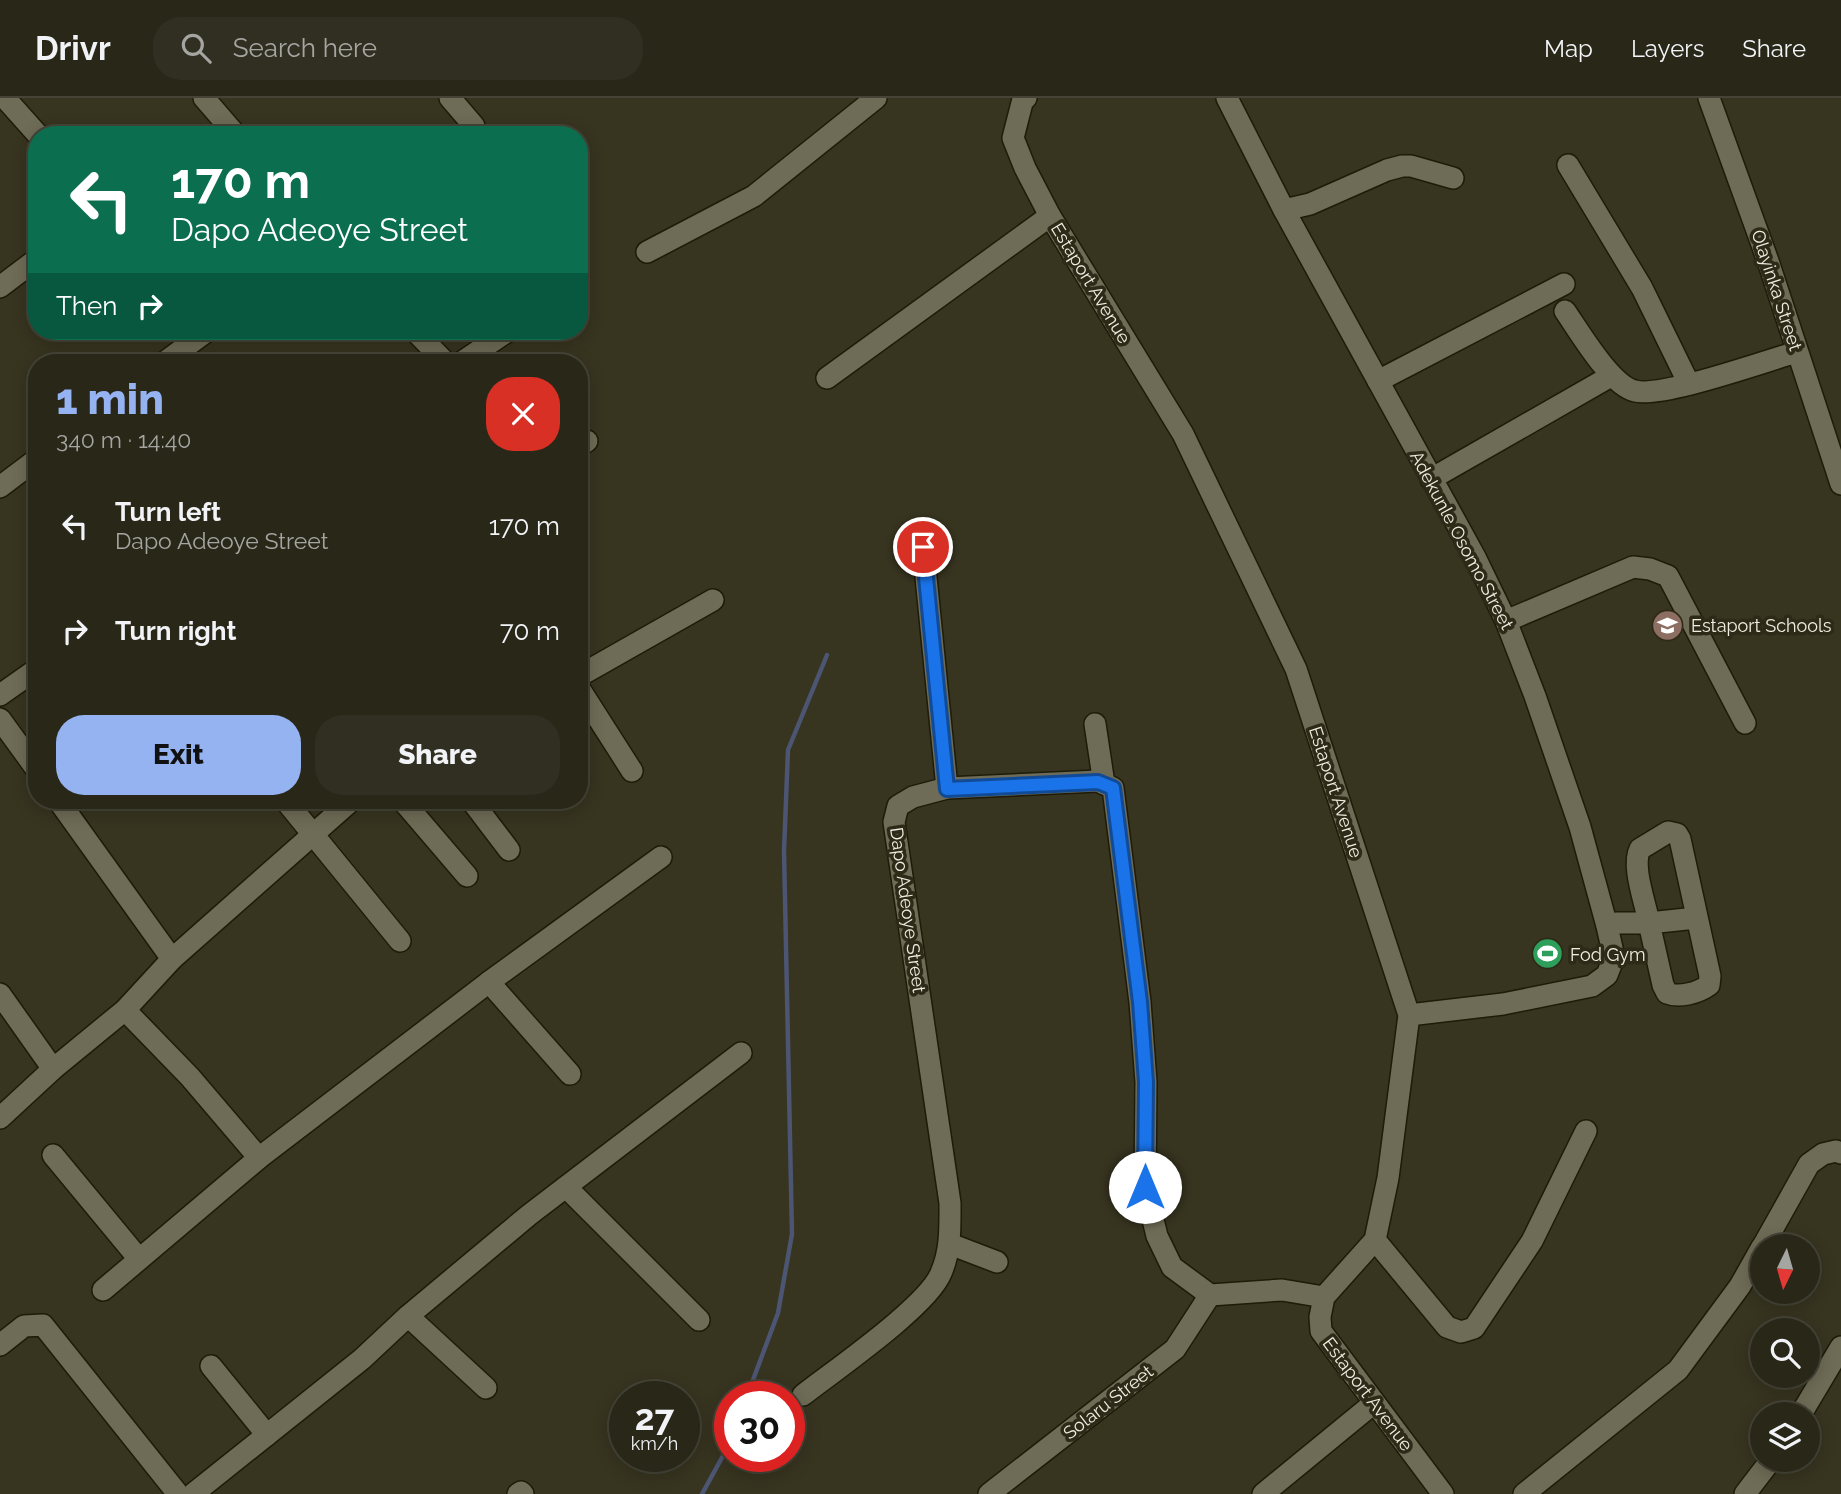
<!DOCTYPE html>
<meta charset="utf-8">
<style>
body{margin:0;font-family:Raleway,sans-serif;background:#312f21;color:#f1f3f6;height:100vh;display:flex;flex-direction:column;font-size:26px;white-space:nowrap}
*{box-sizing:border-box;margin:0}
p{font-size:23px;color:#a5a5a2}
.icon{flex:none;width:38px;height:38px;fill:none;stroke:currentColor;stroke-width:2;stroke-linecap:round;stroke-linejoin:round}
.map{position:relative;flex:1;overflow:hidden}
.details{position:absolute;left:28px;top:256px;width:560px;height:455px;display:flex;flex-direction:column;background:#292718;border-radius:28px;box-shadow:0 4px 18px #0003,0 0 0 2px #454437}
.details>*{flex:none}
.top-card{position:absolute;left:28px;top:28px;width:560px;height:214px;border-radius:28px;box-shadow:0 4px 18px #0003,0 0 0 2px #454437;background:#0b6e4f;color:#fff;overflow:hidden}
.needle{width:46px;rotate:185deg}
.buttons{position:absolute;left:1750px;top:1136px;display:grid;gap:14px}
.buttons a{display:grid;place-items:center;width:70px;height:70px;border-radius:50%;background:#292718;box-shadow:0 4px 18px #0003,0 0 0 2px #454437;font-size:35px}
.speed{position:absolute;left:609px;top:1283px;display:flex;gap:14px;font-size:35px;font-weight:700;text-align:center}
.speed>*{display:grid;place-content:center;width:91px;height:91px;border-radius:50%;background:#292718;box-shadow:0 4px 18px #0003,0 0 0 2px #454437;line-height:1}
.speed small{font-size:18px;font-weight:400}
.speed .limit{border:10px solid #d22;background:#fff;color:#111}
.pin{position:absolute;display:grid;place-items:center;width:60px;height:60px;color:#fff;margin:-30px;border:4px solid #fff;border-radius:50%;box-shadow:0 2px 7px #0007}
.me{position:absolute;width:77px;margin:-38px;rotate:0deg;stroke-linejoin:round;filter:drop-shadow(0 0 5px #0008)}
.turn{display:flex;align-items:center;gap:24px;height:147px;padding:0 28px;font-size:32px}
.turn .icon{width:91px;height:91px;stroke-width:2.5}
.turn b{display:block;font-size:49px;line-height:60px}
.then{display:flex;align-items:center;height:66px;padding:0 28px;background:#0003;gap:14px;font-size:26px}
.round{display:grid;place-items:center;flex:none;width:74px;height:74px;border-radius:28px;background:#312f21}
.overview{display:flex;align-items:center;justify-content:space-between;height:119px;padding:0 28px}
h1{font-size:42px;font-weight:800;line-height:52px;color:#95b2f1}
.button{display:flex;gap:14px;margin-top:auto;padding:14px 28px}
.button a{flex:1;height:80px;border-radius:28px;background:#95b2f1;color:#111;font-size:28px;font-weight:800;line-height:80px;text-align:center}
.button a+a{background:#312f21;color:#f1f3f6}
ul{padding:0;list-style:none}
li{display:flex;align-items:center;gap:21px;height:105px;padding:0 28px}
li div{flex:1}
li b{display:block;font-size:26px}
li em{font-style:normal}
header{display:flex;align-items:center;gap:42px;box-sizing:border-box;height:98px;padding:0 35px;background:#292718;border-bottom:2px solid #454437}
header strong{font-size:33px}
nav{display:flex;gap:38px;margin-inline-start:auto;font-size:24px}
.search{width:490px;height:63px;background:#312f21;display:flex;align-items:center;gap:18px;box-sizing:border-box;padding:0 24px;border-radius:28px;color:#a5a5a2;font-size:26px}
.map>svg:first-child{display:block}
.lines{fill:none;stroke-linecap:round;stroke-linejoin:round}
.stream{stroke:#4c5572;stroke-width:4.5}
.minor-casing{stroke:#1e1b09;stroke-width:24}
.minor{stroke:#6e6b56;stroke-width:21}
.route-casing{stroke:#114b97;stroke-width:18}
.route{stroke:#1a73e8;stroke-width:12}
.labels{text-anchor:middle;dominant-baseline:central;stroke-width:7;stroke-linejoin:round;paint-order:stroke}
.street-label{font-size:18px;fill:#f0eee2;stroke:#2d2a17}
.poi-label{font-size:18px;fill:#f0eee2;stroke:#2d2a17;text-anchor:start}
</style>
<header>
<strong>Drivr</strong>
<div class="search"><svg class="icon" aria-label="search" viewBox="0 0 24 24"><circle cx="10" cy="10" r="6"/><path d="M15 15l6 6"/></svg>Search here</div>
<nav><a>Map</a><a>Layers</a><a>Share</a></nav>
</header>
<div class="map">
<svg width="1841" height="1396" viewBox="0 0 1841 1396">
<rect width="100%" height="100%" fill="#373420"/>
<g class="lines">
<!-- stream -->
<g class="stream">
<path d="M747,1298L778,1215L792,1136L784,753L788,652L827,557"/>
<path d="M702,1396L730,1345"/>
</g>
<defs>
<g id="minor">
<path d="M5,0L38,37"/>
<path d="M204,0L236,37"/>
<path d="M450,0L474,28"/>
<path d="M1026,0L1023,1L1013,40L1025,70L1050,118L1183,336L1296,571L1409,917L1388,1080L1375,1142L1324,1199L1320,1219L1321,1233L1443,1396"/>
<path d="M1227,0L1284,112L1475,459L1506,523L1535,598L1580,729L1607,828L1614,859L1607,877L1592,888L1503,906L1409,917"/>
<path d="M1709,0L1768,163L1841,386"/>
<path d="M1568,67L1642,190L1689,286"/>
<path d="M1284,112L1310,106L1387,72L1402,68H1411L1453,80"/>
<path d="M647,154L754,98L876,0"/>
<path d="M0,189L37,161"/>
<path d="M1565,213C1579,233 1611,288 1635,293C1662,300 1765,263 1797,254"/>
<path d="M415,233L445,264"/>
<path d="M165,264L207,233"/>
<path d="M462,264L508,233"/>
<path d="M827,280L1050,118"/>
<path d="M1378,283L1564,186"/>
<path d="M579,348L587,343"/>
<path d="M1431,381L1611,278"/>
<path d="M0,389L37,361"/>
<path d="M923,449L947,690"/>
<path d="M1506,523L1633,469L1650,471L1668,478L1745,625"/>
<path d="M579,578L713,502"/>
<path d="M579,590L632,673"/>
<path d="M0,597L37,571"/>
<path d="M0,621L37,672"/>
<path d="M1095,626L1104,686"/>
<path d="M58,702L172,861"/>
<path d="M285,702L400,843"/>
<path d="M402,702L467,778"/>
<path d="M471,702L509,752"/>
<path d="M1607,828L1616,825H1649C1646,806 1631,768 1640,751L1668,734L1677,736L1680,741L1710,878L1709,887C1698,895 1679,900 1667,895L1663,887L1649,825L1696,820"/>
<path d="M489,884L570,976"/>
<path d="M0,896L53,971"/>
<path d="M125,912L190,979L259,1060L489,884L661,759"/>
<path d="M0,1020L53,971L125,912L172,861L352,702"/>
<path d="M53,1057L139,1161"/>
<path d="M566,1089L699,1222"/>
<path d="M1375,1142L1447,1229L1461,1234L1474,1230L1532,1143L1586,1033"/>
<path d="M950,1146L997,1164"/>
<path d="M1763,1148L1809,1066L1823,1056L1836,1053L1841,1055"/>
<path d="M103,1192L259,1060"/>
<path d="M408,1218L486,1290"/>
<path d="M0,1247L24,1228L43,1227L178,1396"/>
<path d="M211,1268L267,1337"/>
<path d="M803,1297C835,1272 928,1208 941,1175C951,1152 950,1129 950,1105L894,724L898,708L913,699L947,690L1098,683L1113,690L1140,904L1146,984L1145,1089L1157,1138L1172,1169L1210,1197L1282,1192L1324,1199"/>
<path d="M1801,1316L1841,1249"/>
<path d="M193,1396L362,1261L408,1218L529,1117L741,955"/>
<path d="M518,1396L521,1394L523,1396"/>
<path d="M989,1396L1175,1251L1210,1197"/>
<path d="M1263,1396L1374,1305"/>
<path d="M1524,1396L1678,1272L1740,1188L1762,1149"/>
<path d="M1745,1396L1771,1362"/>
</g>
</defs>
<!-- minor casing -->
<use href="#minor" class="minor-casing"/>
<!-- minor -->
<use href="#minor" class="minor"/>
</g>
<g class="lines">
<defs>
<path id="route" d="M923,449L947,691L1098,684L1113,690L1140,904L1146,984L1145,1089"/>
</defs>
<!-- route casing -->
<use href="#route" class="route-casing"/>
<!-- route -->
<use href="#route" class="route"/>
</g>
<!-- icons -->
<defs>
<symbol id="school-disc" viewBox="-11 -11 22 22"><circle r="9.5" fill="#8d6e63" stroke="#2d2a17"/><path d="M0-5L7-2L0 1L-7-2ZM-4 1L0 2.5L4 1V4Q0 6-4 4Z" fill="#fff"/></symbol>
<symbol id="stadium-disc" viewBox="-11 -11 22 22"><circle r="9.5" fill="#2e9e5b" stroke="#2d2a17"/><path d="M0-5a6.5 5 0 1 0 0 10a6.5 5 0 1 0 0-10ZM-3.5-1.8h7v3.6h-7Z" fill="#fff"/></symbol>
</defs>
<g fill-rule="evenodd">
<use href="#school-disc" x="1650" y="510" width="35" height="35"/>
<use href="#stadium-disc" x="1530" y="838" width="35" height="35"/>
</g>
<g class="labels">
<!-- street labels -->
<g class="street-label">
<text transform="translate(1091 185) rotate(59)">Estaport Avenue</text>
<text transform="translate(1777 192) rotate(72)">Olayinka Street</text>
<text transform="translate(1462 442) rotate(62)">Adekunle Osomo Street</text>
<text transform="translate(1336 694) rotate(72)">Estaport Avenue</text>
<text transform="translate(908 812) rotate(82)">Dapo Adeoye Street</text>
<text transform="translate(1368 1296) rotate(53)">Estaport Avenue</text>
<text transform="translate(1108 1304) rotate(-38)">Solaru Street</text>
</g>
<!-- poi labels -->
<g class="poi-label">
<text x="1691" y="527">Estaport Schools</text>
<text x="1570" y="856">Fod Gym</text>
</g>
</g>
</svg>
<div class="buttons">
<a><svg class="needle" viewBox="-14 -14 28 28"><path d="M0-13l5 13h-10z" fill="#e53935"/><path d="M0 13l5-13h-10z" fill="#a5a5a2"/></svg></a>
<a><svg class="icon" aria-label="search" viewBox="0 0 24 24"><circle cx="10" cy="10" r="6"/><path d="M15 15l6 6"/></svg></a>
<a><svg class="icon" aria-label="layers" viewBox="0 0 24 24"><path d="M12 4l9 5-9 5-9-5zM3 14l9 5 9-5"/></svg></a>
</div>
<div class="speed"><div>27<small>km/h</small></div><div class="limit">30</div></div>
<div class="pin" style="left:923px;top:449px;background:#d93025"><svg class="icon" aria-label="arrive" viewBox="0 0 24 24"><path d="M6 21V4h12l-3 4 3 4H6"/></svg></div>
<svg class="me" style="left:1145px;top:1089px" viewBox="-20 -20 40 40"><circle r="19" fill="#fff"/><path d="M0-13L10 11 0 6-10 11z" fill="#1a73e8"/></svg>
<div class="top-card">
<div class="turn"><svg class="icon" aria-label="left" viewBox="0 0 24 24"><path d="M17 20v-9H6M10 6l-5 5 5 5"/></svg><div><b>170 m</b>Dapo Adeoye Street</div></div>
<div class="then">Then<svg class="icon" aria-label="right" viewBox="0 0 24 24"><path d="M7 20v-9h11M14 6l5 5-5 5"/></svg></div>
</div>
<section class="details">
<div class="overview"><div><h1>1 min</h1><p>340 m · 14:40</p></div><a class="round" style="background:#d93025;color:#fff"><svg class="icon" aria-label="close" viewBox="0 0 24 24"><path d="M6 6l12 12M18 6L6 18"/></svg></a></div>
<ul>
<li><svg class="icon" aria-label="left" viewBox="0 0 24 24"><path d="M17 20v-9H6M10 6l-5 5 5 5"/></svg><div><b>Turn left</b><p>Dapo Adeoye Street</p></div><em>170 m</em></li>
<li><svg class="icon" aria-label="right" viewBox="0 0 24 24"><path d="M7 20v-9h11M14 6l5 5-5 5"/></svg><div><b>Turn right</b></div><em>70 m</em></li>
</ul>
<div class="button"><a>Exit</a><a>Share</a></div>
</section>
</div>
